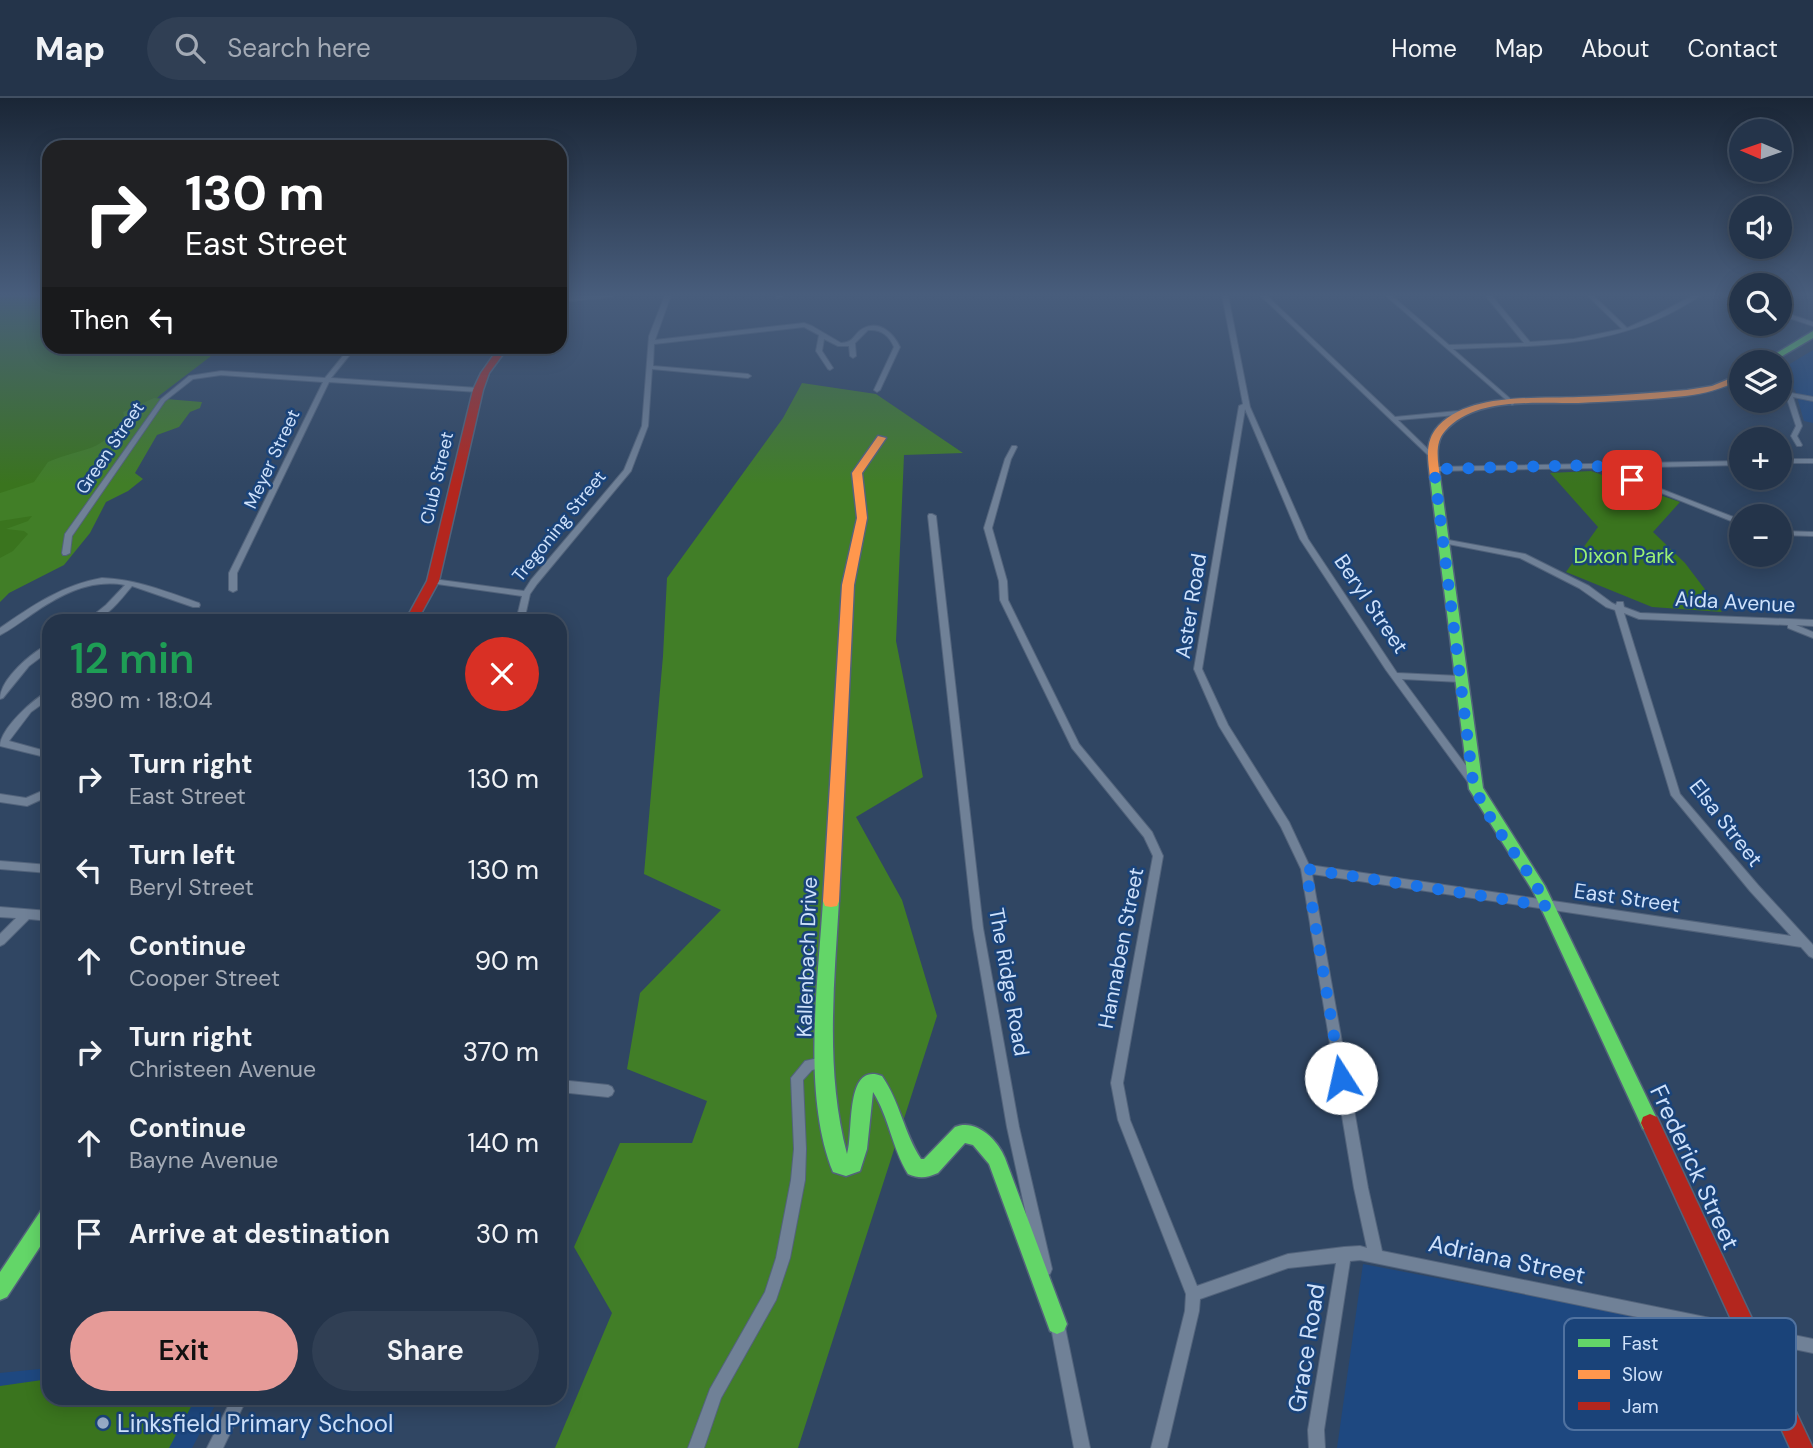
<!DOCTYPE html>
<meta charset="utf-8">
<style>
body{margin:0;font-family:"DM Sans",sans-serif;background:#303f54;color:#f1f3f6;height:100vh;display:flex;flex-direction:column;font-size:26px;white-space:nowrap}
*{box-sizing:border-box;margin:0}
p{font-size:23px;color:#a3aab5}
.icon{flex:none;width:38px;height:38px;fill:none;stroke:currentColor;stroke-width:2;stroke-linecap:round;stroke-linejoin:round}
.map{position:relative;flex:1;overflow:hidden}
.drawer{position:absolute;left:42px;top:516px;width:525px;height:791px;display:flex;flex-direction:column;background:#24344a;border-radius:21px;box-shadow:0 4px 18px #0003,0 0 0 2px #414f62}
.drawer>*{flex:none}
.hud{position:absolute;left:42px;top:42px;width:525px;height:214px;border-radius:21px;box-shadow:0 4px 18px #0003,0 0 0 2px #414f62;background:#202124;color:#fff;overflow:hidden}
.needle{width:46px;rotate:272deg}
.tools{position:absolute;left:1729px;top:21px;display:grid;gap:14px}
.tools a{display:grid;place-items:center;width:63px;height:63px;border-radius:50%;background:#24344a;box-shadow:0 4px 18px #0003,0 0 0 2px #414f62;font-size:35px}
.pin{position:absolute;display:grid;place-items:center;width:60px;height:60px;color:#fff;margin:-30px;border-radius:14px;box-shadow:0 4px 10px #0006}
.me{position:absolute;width:77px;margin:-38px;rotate:350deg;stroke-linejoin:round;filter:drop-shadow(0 0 5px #0008)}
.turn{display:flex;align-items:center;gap:24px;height:147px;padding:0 28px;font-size:32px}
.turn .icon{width:91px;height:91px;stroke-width:2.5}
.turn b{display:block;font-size:49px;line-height:60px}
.then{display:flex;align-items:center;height:66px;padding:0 28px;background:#0003;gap:14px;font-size:26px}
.round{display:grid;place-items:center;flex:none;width:74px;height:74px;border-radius:37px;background:#303f54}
.head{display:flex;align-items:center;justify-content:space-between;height:119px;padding:0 28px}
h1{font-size:42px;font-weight:600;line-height:52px;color:#1e9e55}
.action{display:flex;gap:14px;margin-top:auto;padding:14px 28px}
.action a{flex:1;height:80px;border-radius:42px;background:#e69b98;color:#111;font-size:28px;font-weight:600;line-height:80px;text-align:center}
.action a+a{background:#303f54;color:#f1f3f6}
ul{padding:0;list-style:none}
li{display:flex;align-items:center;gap:21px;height:91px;padding:0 28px}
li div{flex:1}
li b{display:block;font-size:26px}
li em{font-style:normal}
header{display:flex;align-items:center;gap:42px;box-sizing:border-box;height:98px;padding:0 35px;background:#24344a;border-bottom:2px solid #414f62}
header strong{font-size:33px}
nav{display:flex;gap:38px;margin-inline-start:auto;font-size:24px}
.search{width:490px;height:63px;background:#303f54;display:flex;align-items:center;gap:18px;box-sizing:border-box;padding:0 24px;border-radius:38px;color:#a3aab5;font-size:26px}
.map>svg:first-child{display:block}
.built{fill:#1e4880}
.green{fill:#3a741e}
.forest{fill:#417e27}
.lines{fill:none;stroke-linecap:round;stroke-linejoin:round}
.street-casing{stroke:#52637b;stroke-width:2}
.fast-casing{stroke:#52637b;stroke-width:3}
.slow-casing{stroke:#52637b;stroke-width:3}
.jam-casing{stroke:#52637b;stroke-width:3}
.street{fill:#708197;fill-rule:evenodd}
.fast{fill:#63d668;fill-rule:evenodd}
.slow{fill:#ff974d;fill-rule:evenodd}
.jam{fill:#b3261e;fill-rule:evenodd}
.route{stroke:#1a73e8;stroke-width:12;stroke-dasharray:0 21.6}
.poi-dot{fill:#97abc6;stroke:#1a4379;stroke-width:2.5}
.labels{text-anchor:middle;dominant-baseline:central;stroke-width:5;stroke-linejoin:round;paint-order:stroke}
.far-street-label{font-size:18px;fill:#cee1fb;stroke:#1a4379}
.park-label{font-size:21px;fill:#9bf173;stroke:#1a4379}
.street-label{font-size:21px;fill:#cee1fb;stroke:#1a4379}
.near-street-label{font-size:24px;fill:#cee1fb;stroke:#1a4379}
.near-poi-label{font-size:24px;fill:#cee1fb;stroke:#1a4379;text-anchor:start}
.key{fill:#1a4379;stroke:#5072a0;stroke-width:2}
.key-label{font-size:19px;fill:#cee1fb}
</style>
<header>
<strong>Map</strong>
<div class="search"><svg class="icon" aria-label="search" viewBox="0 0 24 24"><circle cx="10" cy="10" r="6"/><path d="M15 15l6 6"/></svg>Search here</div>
<nav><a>Home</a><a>Map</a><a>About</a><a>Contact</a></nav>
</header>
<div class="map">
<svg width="1813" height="1350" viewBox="0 0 1813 1350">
<rect width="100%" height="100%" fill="#304663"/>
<!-- built -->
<g class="built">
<path d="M1813,252V325L1804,323L1795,292L1780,279V272Z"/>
<path d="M1363,1166L1743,1238L1796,1350H1337Z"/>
<path d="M49,1270V1300H219L192,1350H0V1275Z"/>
</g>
<!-- green -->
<g class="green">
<path d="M0,197H49V248L223,249L160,297L128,330L43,439L0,461Z"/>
<path d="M1591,373L1680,404L1653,434L1685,465L1722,514L1652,509L1566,474L1598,429L1550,375Z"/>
<path d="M49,1281V1300H176L193,1305L169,1350H0V1288Z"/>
</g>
<!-- forest -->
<g class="forest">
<path d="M802,285L876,296L963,355L904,357L896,543L923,679L856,719L902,802L937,918L798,1350H555L612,1215L574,1149L620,1045H692L707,1003L627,971L640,895L721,812L644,776L663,558L667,480L783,320Z"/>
<path d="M154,300L202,304L200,310L190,314L179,329L157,337L135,375L143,381L128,393L106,404L90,435L64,467L9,495L0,504V460L13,453L28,436L24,433L6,431L28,423L32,418L0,423V395L34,384L48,364C82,349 104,356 124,318L123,314Z"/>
</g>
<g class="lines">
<defs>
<g id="street">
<path d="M594,197H615L612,199L560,204V200Z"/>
<path d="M665,197H671L655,242L804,225L812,228L841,245C856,244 853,235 864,230C880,222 894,236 900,249L880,292L877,294L874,292L894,249C889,237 881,231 868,232L855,245L856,258L853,260L850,258L849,248H838L824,241L822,253L833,270L830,272L828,271L816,253L819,237L804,229L654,246L653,268L748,276L751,278L748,280L652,271L648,328L631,373L537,486L530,496L524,523H516L522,498L430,485L429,483L433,481L524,493L531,482L624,372L642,328L649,238Z"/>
<path d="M776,197H782V199L777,200Z"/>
<path d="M1222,197H1228L1250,309L1308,441L1397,575L1460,578L1464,581L1460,584L1402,581L1476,681L1478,684L1476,687H1470L1386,572L1300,441L1245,311L1202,571L1228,627L1289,724L1309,767L1791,838L1750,793L1671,697L1615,512L1606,509L1579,490L1520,460L1443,445L1439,443L1443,441L1525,456L1589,488L1612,505L1616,507L1617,504H1623L1624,509L1640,515L1813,522V528L1796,527L1813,534V540L1788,530V527L1639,521L1624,515L1680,696L1758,787L1813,847V860L1809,858L1801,849L1312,776L1368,1090L1382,1153L1813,1241V1255L1360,1162L1350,1163L1324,1332L1325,1350H1309L1308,1332L1336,1165L1288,1170L1200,1201L1199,1213L1167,1350H1151L1185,1213L1186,1196L1118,1022L1111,985L1153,758L1144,739L1072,650L1000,502L999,483L984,430L1005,361L1012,348H1016L1017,349L1011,361L992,430L1007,483L1008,502L1079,646L1152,734L1163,758L1123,985L1130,1022L1197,1188L1288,1156L1344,1149L1360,1148L1367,1150L1354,1090L1301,771L1281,729L1219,628L1194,571L1239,308L1243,306Z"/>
<path d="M1260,197H1266L1395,319L1468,312L1471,314L1468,316L1398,322L1435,358L1430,359Z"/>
<path d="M1385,197H1391L1449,247L1524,245L1485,197H1491L1530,244L1574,241L1622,231L1587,197H1593L1627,230L1656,217L1694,197H1701C1623,251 1543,247 1453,251L1514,304V306L1512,307Z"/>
<path d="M1722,197H1730L1741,201V205Z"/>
<path d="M1780,213L1813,224V228L1780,217Z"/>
<path d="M351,248H357L331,280L478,290L481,292L478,294L329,284L237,475V492L233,494L229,492V475L323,284L221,277L193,281L165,303L72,438L70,455L66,457H63L62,455L65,436L161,301L189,278L221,273L325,280Z"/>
<path d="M1727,283L1741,286V290L1725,286V284Z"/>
<path d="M1780,293L1813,299V303L1793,299L1802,328L1797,338L1802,347L1801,348H1797L1791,338L1796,328L1786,298L1780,297Z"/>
<rect x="1780" y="361" width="33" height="4"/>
<path d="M1741,363V367L1607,370L1741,422V427L1599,370L1434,373L1431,371L1434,369Z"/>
<path d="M929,416H932L936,418L983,830L1019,1029L1052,1171L1050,1176L1045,1178L1040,1176L1038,1171L1007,1029L973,830L928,418Z"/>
<path d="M1780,433L1813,434V438L1780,437Z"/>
<path d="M102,480C136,481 167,494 199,505L200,507L199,509H193L132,488C120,502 106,523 86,523L106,507L125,487C89,480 56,499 28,519C19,525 10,532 0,537V530C32,508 62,487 102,480Z"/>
<path d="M49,546V553L29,568L3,600L0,601C0,581 32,554 49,546Z"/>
<path d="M49,593V601L31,614L9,643L49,654V660L0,648C0,631 34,600 49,593Z"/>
<path d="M49,690V698L27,708L0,704V696L26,700Z"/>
<path d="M0,763L49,767V775L0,771Z"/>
<path d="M0,809L49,813V823L29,821L4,846L0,848V836L16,820L0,819Z"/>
<path d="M823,959L827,961L829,965L827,969L812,972L803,982L806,1051L805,1082L790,1160L776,1202L721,1300L704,1350H688L710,1291L765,1194L776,1160L791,1082L794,1051L791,980L805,963Z"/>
<path d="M560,982L608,987L612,989L614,993L612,997L608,999L560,994Z"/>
<path d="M1057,1217L1062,1219L1064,1224L1090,1350H1074L1050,1224L1052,1219Z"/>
<path d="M232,1300H247L223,1350H207Z"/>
</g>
<g id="fast">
<path d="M1813,233V240L1772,264H1762Z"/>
<path d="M1435,376L1440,379L1483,690L1545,788L1659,1025L1657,1031L1650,1034L1643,1031L1534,795L1469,691L1430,379Z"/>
<path d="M831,797L837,798L839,803C834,888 825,973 847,1056C854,1035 844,963 882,978C900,1004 904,1035 921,1061H924L955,1029C976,1020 998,1042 1005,1060L1067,1226L1064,1233L1057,1236L1050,1233L989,1066L973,1047L965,1045L938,1075C926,1080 920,1081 908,1076C892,1050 889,1019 873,994L867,1051L860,1073L846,1078L833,1074C802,998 818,884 823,803L825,798Z"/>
<path d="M49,1108V1135L7,1199L0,1202V1174L42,1111Z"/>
</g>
<g id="slow">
<path d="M1741,276V282C1723,290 1705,296 1685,298C1649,302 1613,303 1578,305C1536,306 1476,298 1445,333C1434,345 1438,364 1440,379L1435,382L1430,379C1428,363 1425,346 1435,332C1464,294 1536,301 1579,299C1615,298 1651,295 1687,292L1712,288Z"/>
<path d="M878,338L886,340L862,375L867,420L854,487L839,803L837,808L831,809L825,808L823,803L842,487L857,420L852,375Z"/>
</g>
<g id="jam">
<path d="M500,248H509L489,275L483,292L439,483L417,523H405L427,483L473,292L481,275Z"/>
<path d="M1650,1016L1657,1019L1813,1350H1790L1641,1025L1643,1019Z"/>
</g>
</defs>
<!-- street casing -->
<use href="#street" class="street-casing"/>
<!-- fast casing -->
<use href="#fast" class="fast-casing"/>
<!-- slow casing -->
<use href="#slow" class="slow-casing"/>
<!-- jam casing -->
<use href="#jam" class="jam-casing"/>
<!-- street -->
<use href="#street" class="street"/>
<!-- fast -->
<use href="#fast" class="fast"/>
<!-- slow -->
<use href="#slow" class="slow"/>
<!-- jam -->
<use href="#jam" class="jam"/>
</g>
<!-- sky -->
<linearGradient id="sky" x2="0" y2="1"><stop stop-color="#1a2636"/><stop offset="0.51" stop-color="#485d7c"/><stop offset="1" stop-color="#485d7c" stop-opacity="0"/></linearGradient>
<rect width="1813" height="386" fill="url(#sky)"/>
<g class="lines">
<!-- route -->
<path class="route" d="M1341,980L1306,771L1547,808C1527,765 1489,729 1473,684L1434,371L1595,367L1632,382"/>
</g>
<!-- markers -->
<circle class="poi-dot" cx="103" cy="1325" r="7"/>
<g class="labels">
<!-- far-street labels -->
<g class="far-street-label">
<text transform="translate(110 350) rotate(-56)">Green Street</text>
<text transform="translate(272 361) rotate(-65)">Meyer Street</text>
<text transform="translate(437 380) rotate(-77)">Club Street</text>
<text transform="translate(559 428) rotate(-51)">Tregoning Street</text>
</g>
<!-- park labels -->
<g class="park-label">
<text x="1624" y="458">Dixon Park</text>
</g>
<!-- street labels -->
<g class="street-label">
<text transform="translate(1735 504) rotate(3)">Aida Avenue</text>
<text transform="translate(1371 506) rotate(56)">Beryl Street</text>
<text transform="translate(1191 508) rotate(-81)">Aster Road</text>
<text transform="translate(1726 725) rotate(52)">Elsa Street</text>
<text transform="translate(1627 800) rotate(8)">East Street</text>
<text transform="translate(1121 850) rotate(-79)">Hannaben Street</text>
<text transform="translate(807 859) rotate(-88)">Kallenbach Drive</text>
<text transform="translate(1009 884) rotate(80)">The Ridge Road</text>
</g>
<!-- near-street labels -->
<g class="near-street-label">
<text transform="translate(1695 1069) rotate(65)">Frederick Street</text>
<text transform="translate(1507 1161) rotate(12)">Adriana Street</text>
<text transform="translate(1306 1250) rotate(-81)">Grace Road</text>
</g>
<!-- near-poi labels -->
<g class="near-poi-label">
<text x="117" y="1325">Linksfield Primary School</text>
</g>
</g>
<!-- legend -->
<rect x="1564" y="1220" width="232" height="112" rx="10" class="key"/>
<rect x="1578" y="1241" width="32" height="8" fill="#63d668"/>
<rect x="1578" y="1272" width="32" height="9" fill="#ff974d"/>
<rect x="1578" y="1304" width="32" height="8" fill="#b3261e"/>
<g class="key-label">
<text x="1622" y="1252">Fast</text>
<text x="1622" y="1283">Slow</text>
<text x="1622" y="1315">Jam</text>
</g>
</svg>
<div class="tools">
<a><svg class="needle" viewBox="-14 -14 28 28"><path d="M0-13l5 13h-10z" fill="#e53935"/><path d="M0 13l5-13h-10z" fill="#a3aab5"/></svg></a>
<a><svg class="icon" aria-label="sound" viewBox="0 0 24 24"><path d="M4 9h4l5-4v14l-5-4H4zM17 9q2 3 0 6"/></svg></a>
<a><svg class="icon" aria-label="search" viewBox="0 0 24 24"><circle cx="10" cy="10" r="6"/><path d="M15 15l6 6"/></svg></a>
<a><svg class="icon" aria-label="layers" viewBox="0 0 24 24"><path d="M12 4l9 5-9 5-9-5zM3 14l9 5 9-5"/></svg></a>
<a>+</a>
<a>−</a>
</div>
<div class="pin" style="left:1632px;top:382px;background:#d93025"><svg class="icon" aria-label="arrive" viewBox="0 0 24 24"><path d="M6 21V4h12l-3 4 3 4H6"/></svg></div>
<svg class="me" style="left:1341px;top:980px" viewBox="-20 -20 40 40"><circle r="19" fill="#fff"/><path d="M0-13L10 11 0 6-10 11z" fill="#1a73e8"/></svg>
<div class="hud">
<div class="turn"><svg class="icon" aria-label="right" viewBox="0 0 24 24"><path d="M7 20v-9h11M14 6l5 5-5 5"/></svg><div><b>130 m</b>East Street</div></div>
<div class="then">Then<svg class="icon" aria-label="left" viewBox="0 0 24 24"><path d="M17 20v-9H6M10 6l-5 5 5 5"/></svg></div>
</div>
<section class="drawer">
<div class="head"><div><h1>12 min</h1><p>890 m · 18:04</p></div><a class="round" style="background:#d93025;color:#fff"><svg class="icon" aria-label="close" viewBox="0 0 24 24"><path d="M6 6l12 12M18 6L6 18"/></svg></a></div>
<ul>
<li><svg class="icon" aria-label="right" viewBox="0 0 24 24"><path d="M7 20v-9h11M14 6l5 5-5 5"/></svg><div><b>Turn right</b><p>East Street</p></div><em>130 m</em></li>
<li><svg class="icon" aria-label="left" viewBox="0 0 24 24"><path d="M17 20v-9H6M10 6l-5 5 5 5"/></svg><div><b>Turn left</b><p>Beryl Street</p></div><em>130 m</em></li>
<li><svg class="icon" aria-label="ahead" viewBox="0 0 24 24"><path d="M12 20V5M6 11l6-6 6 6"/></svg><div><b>Continue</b><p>Cooper Street</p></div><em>90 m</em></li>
<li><svg class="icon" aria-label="right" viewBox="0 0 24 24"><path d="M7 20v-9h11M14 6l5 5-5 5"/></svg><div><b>Turn right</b><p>Christeen Avenue</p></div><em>370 m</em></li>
<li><svg class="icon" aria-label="ahead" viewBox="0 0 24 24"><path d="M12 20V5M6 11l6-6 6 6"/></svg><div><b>Continue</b><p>Bayne Avenue</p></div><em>140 m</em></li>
<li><svg class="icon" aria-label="arrive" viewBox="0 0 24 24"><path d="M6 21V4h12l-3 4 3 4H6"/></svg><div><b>Arrive at destination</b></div><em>30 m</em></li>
</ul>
<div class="action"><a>Exit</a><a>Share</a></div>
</section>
</div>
